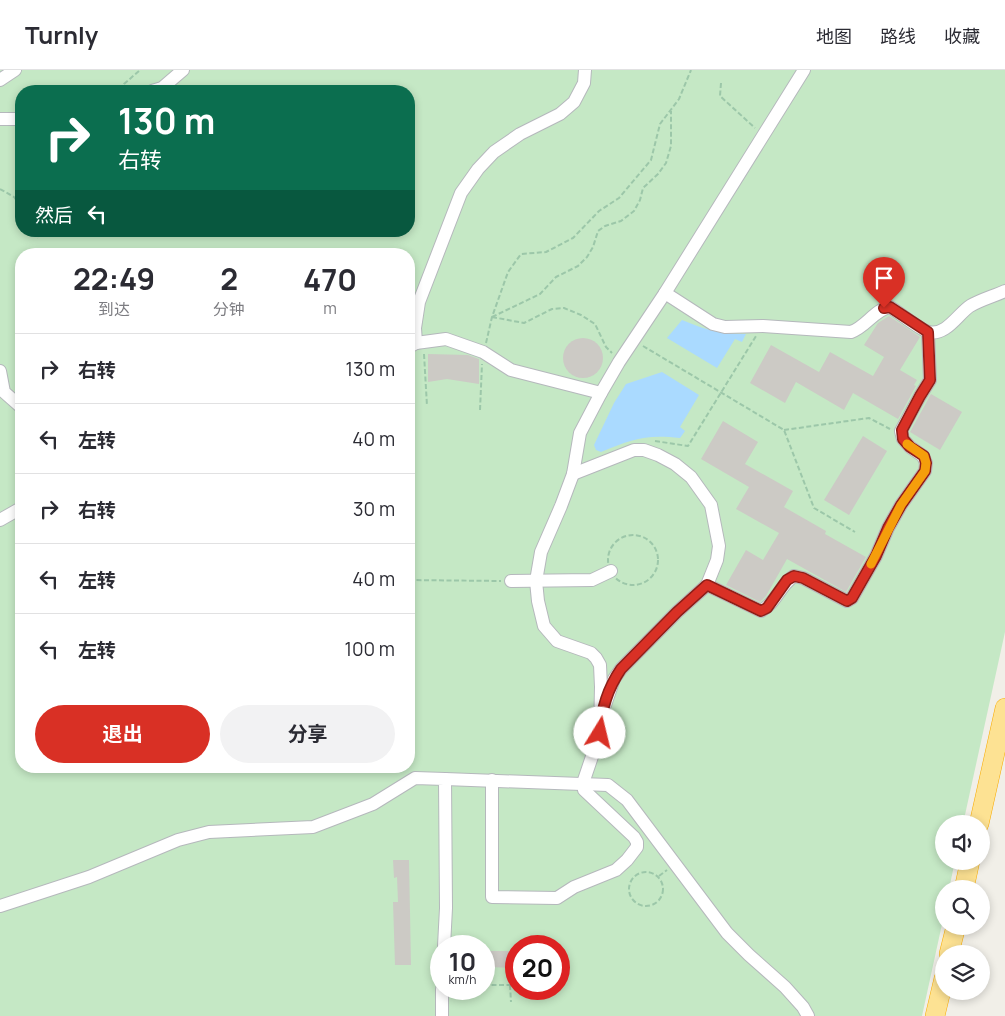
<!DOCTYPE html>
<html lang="zh">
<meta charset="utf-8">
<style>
body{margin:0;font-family:Manrope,"Noto Sans SC",sans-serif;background:#f2f2f3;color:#2b2b33;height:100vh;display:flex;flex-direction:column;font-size:19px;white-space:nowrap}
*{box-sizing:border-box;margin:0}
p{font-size:16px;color:#7c7c81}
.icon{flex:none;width:28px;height:28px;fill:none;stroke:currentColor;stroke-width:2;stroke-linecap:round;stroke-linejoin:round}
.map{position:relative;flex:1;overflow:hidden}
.details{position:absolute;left:15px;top:178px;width:400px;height:525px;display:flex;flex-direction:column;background:#fff;border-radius:20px;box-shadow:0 2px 8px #0003}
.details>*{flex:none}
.banner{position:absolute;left:15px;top:15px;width:400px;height:152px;border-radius:20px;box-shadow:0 2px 8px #0003;background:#0b6e4f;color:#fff;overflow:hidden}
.fabs{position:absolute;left:935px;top:745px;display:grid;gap:10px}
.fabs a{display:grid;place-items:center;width:55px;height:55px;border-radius:50%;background:#fff;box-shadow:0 2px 8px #0003;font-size:25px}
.speed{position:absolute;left:430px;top:865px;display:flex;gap:10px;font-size:25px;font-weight:700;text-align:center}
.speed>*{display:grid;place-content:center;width:65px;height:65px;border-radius:50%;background:#fff;box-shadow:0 2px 8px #0003;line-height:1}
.speed small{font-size:12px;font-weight:400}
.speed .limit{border:8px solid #d22;background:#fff;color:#111}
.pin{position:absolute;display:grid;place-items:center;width:42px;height:42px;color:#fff;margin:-51px -21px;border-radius:50% 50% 50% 0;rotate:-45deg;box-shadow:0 0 5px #0007}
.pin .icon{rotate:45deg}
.me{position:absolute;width:55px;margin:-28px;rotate:9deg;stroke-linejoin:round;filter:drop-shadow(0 0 4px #0008)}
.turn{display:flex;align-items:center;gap:18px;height:105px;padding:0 20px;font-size:22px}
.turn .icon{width:65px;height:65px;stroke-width:2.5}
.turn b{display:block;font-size:35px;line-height:42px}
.then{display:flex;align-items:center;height:48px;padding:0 20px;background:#0003;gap:10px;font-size:19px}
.eta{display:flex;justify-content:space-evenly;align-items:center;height:85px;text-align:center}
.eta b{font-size:30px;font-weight:700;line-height:35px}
.primary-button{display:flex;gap:10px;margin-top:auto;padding:10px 20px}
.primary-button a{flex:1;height:58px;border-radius:30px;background:#d93025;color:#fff;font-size:20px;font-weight:700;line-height:58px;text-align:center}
.primary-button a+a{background:#f2f2f3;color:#2b2b33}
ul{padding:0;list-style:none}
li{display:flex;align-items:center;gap:15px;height:70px;padding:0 20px;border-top:1px solid #e1e1e2}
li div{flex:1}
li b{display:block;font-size:19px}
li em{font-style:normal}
header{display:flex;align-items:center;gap:30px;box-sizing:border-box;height:70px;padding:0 25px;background:#fff;border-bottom:1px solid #e1e1e2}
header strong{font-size:24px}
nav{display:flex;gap:28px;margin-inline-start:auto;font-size:18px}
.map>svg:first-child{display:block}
.green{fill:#c5e8c5;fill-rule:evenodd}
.water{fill:#aadaff}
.building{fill:#cccac5}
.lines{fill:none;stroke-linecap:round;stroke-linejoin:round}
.minor-casing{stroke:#b5b8bc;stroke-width:14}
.highway-casing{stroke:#f9ab00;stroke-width:20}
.path{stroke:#9cc7a9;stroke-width:2;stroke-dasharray:5 2.5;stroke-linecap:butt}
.minor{stroke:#fff;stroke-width:12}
.highway{stroke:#fde293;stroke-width:19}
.route-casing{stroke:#8d1f18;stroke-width:12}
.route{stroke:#d93025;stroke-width:9}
.slow{stroke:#f59e0b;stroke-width:9}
</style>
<header>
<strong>Turnly</strong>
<nav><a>地图</a><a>路线</a><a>收藏</a></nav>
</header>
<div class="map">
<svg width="1005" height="946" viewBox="0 0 1005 946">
<rect width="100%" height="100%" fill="#f1efe8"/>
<!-- green -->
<path class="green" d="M0,0H1005V562L963,754H944V791H955L949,819H944V845L922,946H0ZM21,21H409V161H21ZM21,184H409V696H21ZM441,876H484V919H441ZM516,876H559V919H516Z"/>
<!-- water -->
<g class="water">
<path d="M682,250C707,260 718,264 746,264L742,272L735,269L717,298L667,268Z"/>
<path d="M662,302L699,325L680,357L685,361L680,368C646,364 632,369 601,382L596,380L594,375L614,333L626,314Z"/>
</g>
<!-- building -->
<g class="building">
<path d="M889,246L920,267L900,300L917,310L914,315L916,316L898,349L853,323L844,340L796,312L785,333L750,313L771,275L819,302L830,282L873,306L884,287L864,275L878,253Z"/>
<circle cx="583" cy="288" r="20"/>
<path d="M428,284L468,285L479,289V314L447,309L428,312Z"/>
<path d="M931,324L962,342L940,380L910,362Z"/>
<path d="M723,351L758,372L745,394L793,421L784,437L826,461L825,464L866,487L846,522L787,489L766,526L760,532L726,515L746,480L763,490L779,463L736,439L749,417L701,389Z"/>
<path d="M863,366L887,381L849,445L824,430Z"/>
<path d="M393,790H409L411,895H395L393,832H398L397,807L394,808Z"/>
<path d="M484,881H516V898L484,897Z"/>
</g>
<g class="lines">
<defs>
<g id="minor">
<path d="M0,10L15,0"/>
<path d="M152,21L162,18L183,0"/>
<path d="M0,49H21"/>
<path d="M665,223L713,254L725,257L763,256L851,262C866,257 875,239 890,237C900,243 920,260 929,262C946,266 958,244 970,236C980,230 994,226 1005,221"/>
<path d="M416,273L446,269L483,282L511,300L601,323"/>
<path d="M409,277L416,273L415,258L419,232L461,123L478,99L494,82L520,64L560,44L574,32L584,13L585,0"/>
<path d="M0,301L4,322L21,337"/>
<path d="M573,404L634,380H644L658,385L675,394L691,407L711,435L719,476L717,490L707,515L677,542L621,599L614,609L605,635"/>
<path d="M0,450L21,438"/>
<path d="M511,511L592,510L611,501"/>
<path d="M707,515L761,541C776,533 780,515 794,506L803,508L847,531L852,528L876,486L888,458L901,435L925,401L926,393L923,386L910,377L903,369L901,361L920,326L930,310L928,262"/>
<path d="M445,709L608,715L627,730L727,863L749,885L785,917L803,937L808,946"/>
<path d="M492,710V827L557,828L574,817L616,800L627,790L637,777V772L634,767L584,720L583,713L600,663L601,617L600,595L596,588L591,583L557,571L544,556L538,531L536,511L541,482L561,436L573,404L580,363L601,323L619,292L665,223L804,0"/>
<path d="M0,836L89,807L178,770L209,762L313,757L373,734L415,708L445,709L446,838L444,876"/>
<path d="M442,919V946"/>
</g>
<g id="highway">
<path d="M979,754L1005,638"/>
<path d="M964,819L970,791"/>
<path d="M949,884L956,856"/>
<path d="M935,946L944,908"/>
</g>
</defs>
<!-- minor casing -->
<use href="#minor" class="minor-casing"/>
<!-- highway casing -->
<use href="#highway" class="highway-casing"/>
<!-- path -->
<g class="path">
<path d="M721,13L720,26L755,58"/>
<path d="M121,21L124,14L140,0"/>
<path d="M0,119L14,127L21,136"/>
<path d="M35,161L38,168"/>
<path d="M492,247L540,224L556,207L578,196L587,187L593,177L598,161L605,156L621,151L634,141L640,130L643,118L658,104L666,93L671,76V41"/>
<path d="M492,247L524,253L552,239L564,238L581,245L595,254L606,277L612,283"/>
<path d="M486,273L492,247L508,202L521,184L546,182L573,168L599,141L619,128L651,90L660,54L679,29L691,0"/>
<path d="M643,276L784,360L814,438L855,462"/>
<path d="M424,284L427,336"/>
<path d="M480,340L482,294"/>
<path d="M784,360L869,348L890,359"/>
<path d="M655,371L688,376L756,266"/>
<circle cx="633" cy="490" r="25"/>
<path d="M409,510L501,511"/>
<circle cx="646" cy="819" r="17"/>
<path d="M659,806L667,800"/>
<path d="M484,915H516"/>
<path d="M510,915L511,932"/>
</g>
<!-- minor -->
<use href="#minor" class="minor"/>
<!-- highway -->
<use href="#highway" class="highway"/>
</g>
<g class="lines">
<defs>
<path id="route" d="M600,663C601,641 608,618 621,599L677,542L707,515L761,541L767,538L787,510L794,506L803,508L847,531L852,528L876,486L888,458L901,435L925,401L926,393L924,386L910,377L903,369L902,360L920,326L930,310L928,262L890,237L884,238"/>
</defs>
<!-- route casing -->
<use href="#route" class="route-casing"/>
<!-- route -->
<use href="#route" class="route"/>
<!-- slow -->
<path class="slow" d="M871,494L901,435L925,401L926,393L924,386L907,374"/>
</g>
</svg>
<div class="fabs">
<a><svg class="icon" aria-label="sound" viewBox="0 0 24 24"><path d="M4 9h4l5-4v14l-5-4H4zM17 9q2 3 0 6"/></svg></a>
<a><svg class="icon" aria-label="search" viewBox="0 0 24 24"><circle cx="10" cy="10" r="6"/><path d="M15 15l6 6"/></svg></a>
<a><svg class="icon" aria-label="layers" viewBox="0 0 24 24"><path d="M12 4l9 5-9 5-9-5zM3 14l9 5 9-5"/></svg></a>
</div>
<div class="speed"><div>10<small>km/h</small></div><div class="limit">20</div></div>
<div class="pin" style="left:884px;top:238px;background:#d93025"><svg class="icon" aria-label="arrive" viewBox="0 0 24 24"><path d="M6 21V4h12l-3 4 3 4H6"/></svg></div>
<svg class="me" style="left:600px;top:663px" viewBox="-20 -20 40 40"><circle r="19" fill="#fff"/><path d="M0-13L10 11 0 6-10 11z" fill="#d93025"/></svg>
<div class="banner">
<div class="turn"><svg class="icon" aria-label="right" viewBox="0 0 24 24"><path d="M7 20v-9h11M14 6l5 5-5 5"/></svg><div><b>130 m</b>右转</div></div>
<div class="then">然后<svg class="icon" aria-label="left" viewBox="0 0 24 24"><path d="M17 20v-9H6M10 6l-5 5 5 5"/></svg></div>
</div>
<section class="details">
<div class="eta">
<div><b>22:49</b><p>到达</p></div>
<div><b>2</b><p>分钟</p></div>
<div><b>470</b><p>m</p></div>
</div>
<ul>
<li><svg class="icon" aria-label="right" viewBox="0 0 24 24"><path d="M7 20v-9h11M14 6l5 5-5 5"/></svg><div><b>右转</b></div><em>130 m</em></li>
<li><svg class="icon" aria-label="left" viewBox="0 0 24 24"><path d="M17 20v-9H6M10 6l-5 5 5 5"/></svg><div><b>左转</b></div><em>40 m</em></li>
<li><svg class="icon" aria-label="right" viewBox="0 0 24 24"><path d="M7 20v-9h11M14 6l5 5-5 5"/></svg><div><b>右转</b></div><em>30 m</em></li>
<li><svg class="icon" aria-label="left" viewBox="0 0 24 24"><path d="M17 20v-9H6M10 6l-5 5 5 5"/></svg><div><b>左转</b></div><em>40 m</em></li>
<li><svg class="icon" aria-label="left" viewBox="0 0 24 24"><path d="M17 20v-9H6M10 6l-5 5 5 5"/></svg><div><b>左转</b></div><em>100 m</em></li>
</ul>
<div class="primary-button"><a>退出</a><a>分享</a></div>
</section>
</div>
